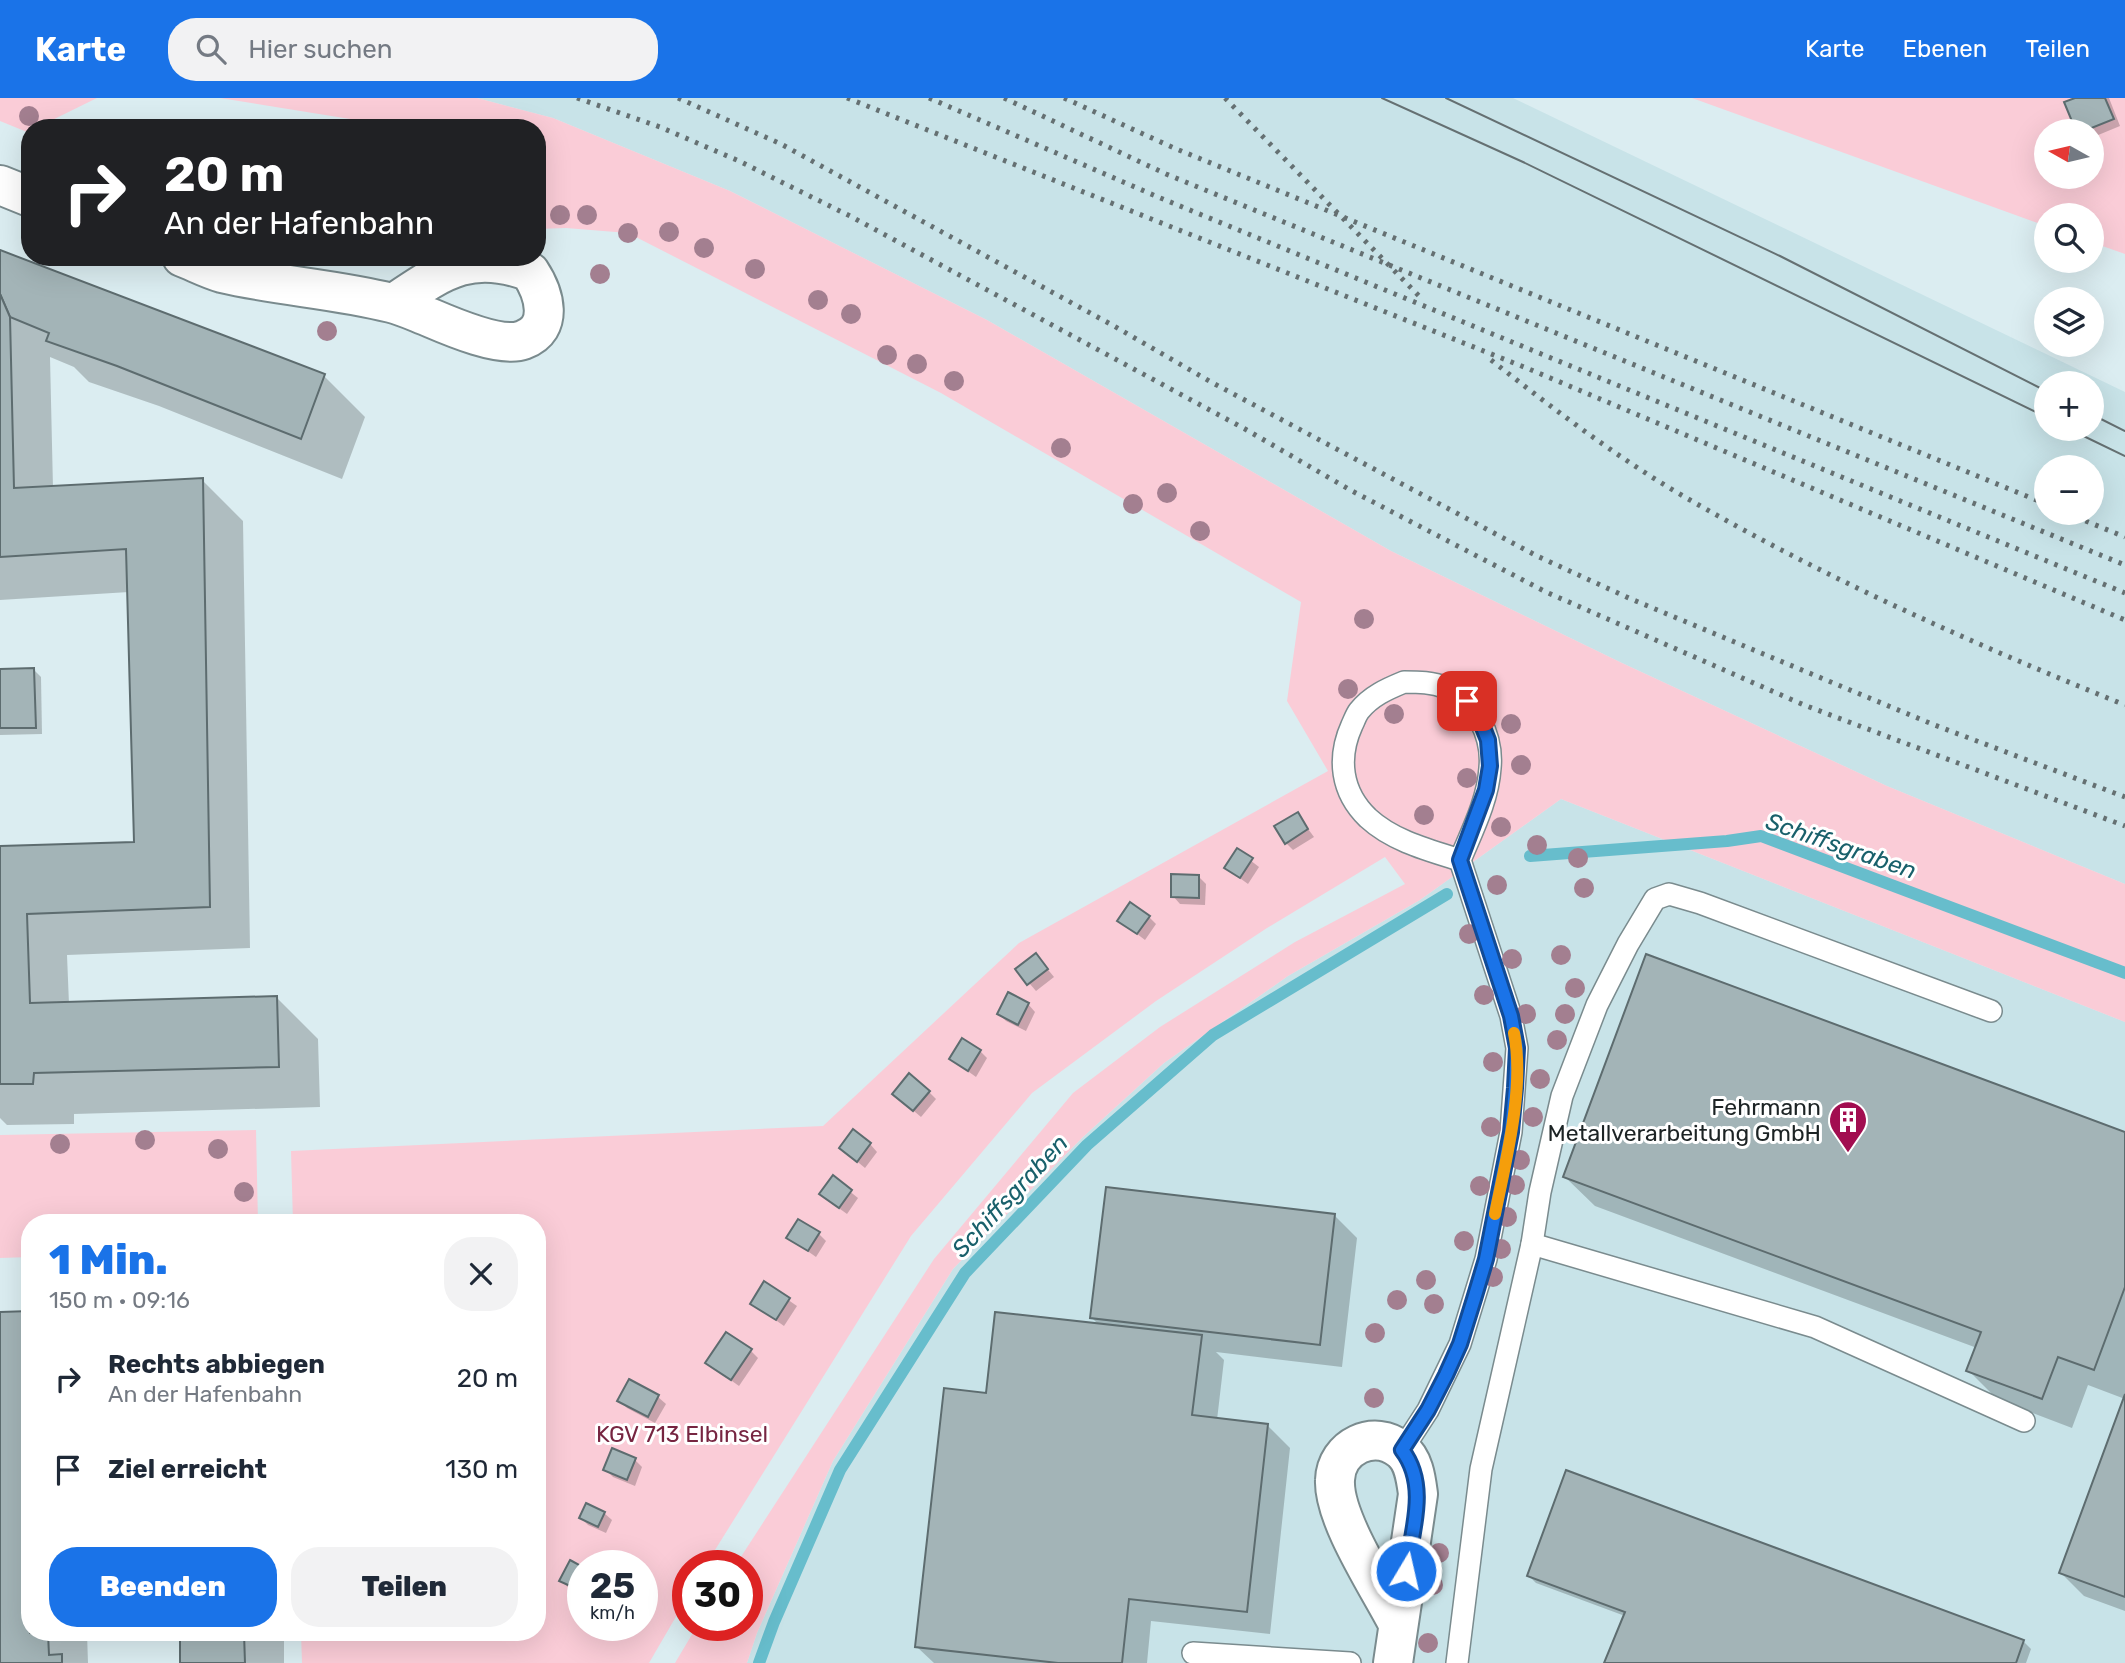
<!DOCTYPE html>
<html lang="de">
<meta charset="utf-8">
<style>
body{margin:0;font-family:Rubik,sans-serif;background:#f2f2f3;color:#1f2937;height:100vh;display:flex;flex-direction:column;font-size:26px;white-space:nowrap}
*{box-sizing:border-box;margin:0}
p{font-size:23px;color:#747a83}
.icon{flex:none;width:38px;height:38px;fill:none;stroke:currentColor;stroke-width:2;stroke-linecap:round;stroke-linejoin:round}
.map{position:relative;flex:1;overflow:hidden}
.details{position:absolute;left:21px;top:1116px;width:525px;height:427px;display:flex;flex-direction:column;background:#fff;border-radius:28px;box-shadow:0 7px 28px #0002}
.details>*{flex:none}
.banner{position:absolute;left:21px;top:21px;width:525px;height:147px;border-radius:28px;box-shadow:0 7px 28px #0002;background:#202124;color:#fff;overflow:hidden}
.needle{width:46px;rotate:278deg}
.tools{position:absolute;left:2034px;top:21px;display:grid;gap:14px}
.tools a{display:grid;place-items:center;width:70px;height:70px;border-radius:50%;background:#fff;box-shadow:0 7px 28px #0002;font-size:35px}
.speed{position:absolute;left:567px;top:1452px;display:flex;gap:14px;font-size:35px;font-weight:700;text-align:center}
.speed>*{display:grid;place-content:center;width:91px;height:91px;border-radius:50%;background:#fff;box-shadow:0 7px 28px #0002;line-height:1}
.speed small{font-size:18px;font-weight:400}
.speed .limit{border:10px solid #d22;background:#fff;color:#111}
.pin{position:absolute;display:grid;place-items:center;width:60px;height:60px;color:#fff;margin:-30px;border-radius:14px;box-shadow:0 4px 10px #0006}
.me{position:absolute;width:77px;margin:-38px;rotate:9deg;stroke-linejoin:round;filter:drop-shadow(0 0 5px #0008)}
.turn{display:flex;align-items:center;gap:24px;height:147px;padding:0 28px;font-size:32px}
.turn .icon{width:91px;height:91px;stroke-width:2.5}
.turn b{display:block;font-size:49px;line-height:60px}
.round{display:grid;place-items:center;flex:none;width:74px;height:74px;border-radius:28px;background:#f2f2f3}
.head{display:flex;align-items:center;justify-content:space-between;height:119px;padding:0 28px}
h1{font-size:42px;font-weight:800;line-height:52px;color:#1a73e8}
.action{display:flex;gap:14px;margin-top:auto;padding:14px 28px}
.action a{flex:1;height:80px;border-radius:28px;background:#1a73e8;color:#fff;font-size:28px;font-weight:800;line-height:80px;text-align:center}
.action a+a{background:#f2f2f3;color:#1f2937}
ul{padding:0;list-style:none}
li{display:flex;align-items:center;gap:21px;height:91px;padding:0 28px}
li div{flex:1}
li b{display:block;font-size:26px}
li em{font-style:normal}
header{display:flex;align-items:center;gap:42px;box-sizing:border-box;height:98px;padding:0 35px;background:#1a73e8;color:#fff}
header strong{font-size:33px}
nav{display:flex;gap:38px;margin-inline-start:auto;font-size:24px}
.search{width:490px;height:63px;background:#f2f2f3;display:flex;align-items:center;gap:18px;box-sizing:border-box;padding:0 24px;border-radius:28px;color:#747a83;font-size:26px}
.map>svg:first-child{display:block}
.built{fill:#c8e3e8;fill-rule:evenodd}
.green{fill:#faccd7;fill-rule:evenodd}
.shadow{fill:#0003}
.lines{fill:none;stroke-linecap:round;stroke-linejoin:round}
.stream{stroke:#67bdcc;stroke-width:12}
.building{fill:#a3b4b7;stroke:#5d6c6f;stroke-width:2}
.lane-casing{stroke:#7a8b8e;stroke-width:24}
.street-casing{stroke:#7a8b8e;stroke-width:42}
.lane{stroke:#fff;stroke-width:21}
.street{stroke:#fff;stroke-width:38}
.tram{stroke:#657072;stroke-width:2}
.rail{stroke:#657072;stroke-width:5;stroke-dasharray:3.5 7;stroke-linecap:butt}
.tree{fill:#a37f90}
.route-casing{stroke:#114b97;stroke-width:18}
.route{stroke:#1a73e8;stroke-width:12}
.slow{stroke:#f59e0b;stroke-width:12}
.labels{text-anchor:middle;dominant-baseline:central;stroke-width:6;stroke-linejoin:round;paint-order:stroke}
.poi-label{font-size:23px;fill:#1c2324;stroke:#fff;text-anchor:end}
.park-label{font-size:23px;fill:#762541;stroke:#fff}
.water-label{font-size:24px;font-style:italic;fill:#19606b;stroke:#fff}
</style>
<header>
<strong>Karte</strong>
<div class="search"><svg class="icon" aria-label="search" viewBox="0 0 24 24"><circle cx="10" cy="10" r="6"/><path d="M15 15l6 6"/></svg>Hier suchen</div>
<nav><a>Karte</a><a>Ebenen</a><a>Teilen</a></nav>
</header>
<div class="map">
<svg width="2125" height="1565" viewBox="0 0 2125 1565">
<rect width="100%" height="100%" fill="#dbedf1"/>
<!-- built -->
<g class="built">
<path d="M477,0H1513L2125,294V786L1887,688L1622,565L1391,453L987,222L730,93L553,20ZM2046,285H2091V331H2046ZM2046,369H2091V415H2046Z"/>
<path d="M1561,701L2125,924V1565H747L757,1535L833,1363L953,1171L1083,1039L1164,965L1288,878L1420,802Z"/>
</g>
<!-- green -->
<g class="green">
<path d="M0,0H97L36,30H30L27,34L0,23Z"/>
<path d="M220,0H477L553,20L730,93L987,222L1391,453L1622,565L1887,688L2125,786V924L1561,701L1420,802L1288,878L1164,965L1083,1039L953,1171L833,1363L757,1535L747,1565H675L697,1528H747V1468H735L934,1161L1073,995L1160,929L1295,844L1405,786L1385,759L1267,830L1156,903L1032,995L911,1138L705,1468H688V1498L649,1565H302L301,1535H537V1125H293L291,1053L823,1028L1019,845L1328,673L1287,603L1301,504L941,295L628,135L566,130L537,131V30H383L381,26ZM583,1468H642V1528H583Z"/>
<path d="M1692,0H2125V156L2091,144V117H2046V128ZM2046,33H2091V79H2046Z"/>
<path d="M256,1032L258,1125H30V1159L0,1160V1037Z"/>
</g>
<!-- shadow -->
<g class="shadow">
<path d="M2079,0H2109L2120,28L2091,40V33H2078L2067,5Z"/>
<path d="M0,154L324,278L365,319L342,381L159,308L89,284L74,269L50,259L53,390L202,382L243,423L250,850L67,857L69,906L277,900L318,941L320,1009L74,1016V1026L7,1027L0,1020V749L135,746L129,494L0,502Z"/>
<path d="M0,572H34L41,579L42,636L0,637Z"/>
<path d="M1297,716L1314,739L1293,752L1286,745Z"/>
<path d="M1237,752L1259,769L1248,786L1226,770Z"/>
<path d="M1199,779L1206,786L1205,807L1180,806L1173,798Z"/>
<path d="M1149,819L1156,826L1145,842L1120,823Z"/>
<path d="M1036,857L1054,879L1036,893L1017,871Z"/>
<path d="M1028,906L1035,914L1026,933L1006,923L999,916Z"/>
<path d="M980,953L987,960L976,979L951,961Z"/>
<path d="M929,994L936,1001L921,1019L902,1003Z"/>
<path d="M2125,1036V1513L2084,1498L2061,1475L2125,1301L2088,1287L2072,1330L1998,1302L1969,1273L1977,1250L1595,1108L1565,1079Z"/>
<path d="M870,1046L877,1054L865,1070L841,1050Z"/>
<path d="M833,1080L858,1100L847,1116L829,1103Z"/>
<path d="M1334,1117L1357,1140L1342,1269L1216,1254L1224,1262L1217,1322L1267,1327L1290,1350L1270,1536L1151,1523L1147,1565H934L917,1549L988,1297L1100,1228L1092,1220Z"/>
<path d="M819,1136L826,1143L816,1159L789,1140Z"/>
<path d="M765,1186L797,1208L784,1228L753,1206Z"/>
<path d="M0,1215L30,1535H87L88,1565H0Z"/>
<path d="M751,1253L758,1260L739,1288L707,1265Z"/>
<path d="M630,1283L658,1299L666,1306L655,1325L627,1310L620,1303Z"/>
<path d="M635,1362L642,1369L635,1388L613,1379L606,1372Z"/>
<path d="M604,1415L612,1422L606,1435L588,1427L581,1420Z"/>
<path d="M583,1471V1496L569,1490L561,1483Z"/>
<path d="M1529,1478L2023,1543L2031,1551L2026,1565H1606L1625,1518L1536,1485Z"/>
<rect x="182" y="1535" width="102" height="30"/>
</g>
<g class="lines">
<!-- stream -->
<g class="stream">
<path d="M1530,758L1727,743L1761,738L2125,875"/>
<path d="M759,1565L774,1524L840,1372L965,1175L1087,1047L1213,937L1447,796"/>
</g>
</g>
<!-- building -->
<g class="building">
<path d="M2075,0H2105L2114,21L2084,33H2076L2064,4Z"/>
<path d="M0,152L325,276L301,341L117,268L46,243L49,235L10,219L0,196Z"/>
<path d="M0,196L10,219L14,390L203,380L210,809L27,816L30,905L277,898L279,969L34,975L33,986H0V748L134,744L126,451L0,459Z"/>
<path d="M34,570L36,630H0V571Z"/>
<path d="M1298,714L1308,731L1285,746L1274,728Z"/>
<path d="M1237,750L1253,760L1240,780L1224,770Z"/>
<path d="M1171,776L1199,777V800L1171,799Z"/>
<path d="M1130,804L1150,818L1137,836L1117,823Z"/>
<path d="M1036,855L1048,871L1027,887L1015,871Z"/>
<path d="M1646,856L2125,1034V1189L2094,1272L2058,1259L2042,1301L1966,1273L1981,1234L1563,1079Z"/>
<path d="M1008,894L1029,905L1018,927L997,916Z"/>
<path d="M962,940L981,952L968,973L949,961Z"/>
<path d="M909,975L930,993L913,1013L892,996Z"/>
<path d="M853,1031L871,1045L857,1064L839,1050Z"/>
<path d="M833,1077L852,1092L839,1110L819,1096Z"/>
<path d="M1106,1089L1335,1116L1320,1247L1090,1220Z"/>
<path d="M798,1121L820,1134L808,1153L786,1140Z"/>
<path d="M764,1183L790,1200L776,1222L750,1206Z"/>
<path d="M30,1213V1535H48L49,1557L62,1556V1565H0V1214Z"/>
<path d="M995,1214L1202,1237L1192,1317L1268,1326L1247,1514L1129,1501L1122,1565H1058L915,1549L944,1290L986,1295Z"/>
<path d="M726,1234L752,1251L731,1282L705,1265Z"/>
<path d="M629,1281L659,1297L648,1319L617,1303Z"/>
<path d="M2125,1296V1499L2059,1475Z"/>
<path d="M612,1350L636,1360L627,1382L603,1372Z"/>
<path d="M1566,1372L2024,1542L2016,1565H1604L1625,1514L1527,1478Z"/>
<path d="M586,1405L605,1414L598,1429L579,1420Z"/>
<path d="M570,1462L583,1469V1479L577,1491L559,1483Z"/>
<path d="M180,1535H244L245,1565H180Z"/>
</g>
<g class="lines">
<defs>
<g id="lane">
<path d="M1404,584C1418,584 1433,584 1446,590C1476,602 1493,639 1490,670C1488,702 1472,733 1460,762C1428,752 1393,743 1368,720C1341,694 1337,660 1352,627C1354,623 1356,617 1359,613C1371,598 1387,591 1404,584Z"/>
<path d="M1532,1146L1540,1094L1562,998L1597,907L1628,846L1655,801L1669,796L1700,805L1991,913"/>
<path d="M1402,1352L1428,1312L1460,1246L1486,1161L1511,1034L1517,950L1511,918L1460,762"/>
<path d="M1193,1555L1350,1565"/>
<path d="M1457,1565L1481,1371L1532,1146L1815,1229L2024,1323"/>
</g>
<g id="street">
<path d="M0,87L30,99"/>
<path d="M182,159C195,164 208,171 222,175C277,188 335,191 391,205C404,208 418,215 431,220C452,229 501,250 523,242C555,230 544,195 530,174C471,151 442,173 394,205"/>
<path d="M1393,1565L1418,1396C1416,1381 1414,1362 1401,1352C1374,1330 1336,1349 1335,1382C1333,1420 1379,1489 1397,1524"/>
</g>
</defs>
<!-- lane casing -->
<use href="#lane" class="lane-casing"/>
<!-- street casing -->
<use href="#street" class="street-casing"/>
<!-- lane -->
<use href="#lane" class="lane"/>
<!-- street -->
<use href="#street" class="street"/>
<!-- tram -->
<g class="tram">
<path d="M1382,0L1523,64L2046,319"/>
<path d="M1446,0L1780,158L2046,293"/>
<path d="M2091,316L2125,333"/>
<path d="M2069,331L2125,358"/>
</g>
<!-- rail -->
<g class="rail">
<path d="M577,0L660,29L739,63L850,118L1245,331L1352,393L1546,494L1804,607L2125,728"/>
<path d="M678,0L781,46L1114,228L1211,284L1537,458L1631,501L1932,626L2125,699"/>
<path d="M847,0L1529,271L2125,522"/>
<path d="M929,0L1158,99L2125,495"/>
<path d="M1004,0L1166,76L2125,467"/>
<path d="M1064,0L1174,50L2046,406"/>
<path d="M1225,0L1423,202"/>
<path d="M1491,262C1555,312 1620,362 1690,402C1829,482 1976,547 2125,607"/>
<path d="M2066,415L2125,439"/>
</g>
</g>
<!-- trees -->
<g class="tree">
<circle cx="29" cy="18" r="10"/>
<circle cx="560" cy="117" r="10"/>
<circle cx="587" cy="117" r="10"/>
<circle cx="669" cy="134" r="10"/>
<circle cx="628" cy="135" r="10"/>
<circle cx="704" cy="150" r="10"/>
<circle cx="755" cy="171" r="10"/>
<circle cx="600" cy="176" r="10"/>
<circle cx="818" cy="202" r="10"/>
<circle cx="851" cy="216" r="10"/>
<circle cx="327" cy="233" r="10"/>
<circle cx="887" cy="257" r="10"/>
<circle cx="917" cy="266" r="10"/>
<circle cx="954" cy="283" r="10"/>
<circle cx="1061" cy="350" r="10"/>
<circle cx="1167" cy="395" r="10"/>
<circle cx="1133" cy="406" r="10"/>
<circle cx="1200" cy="433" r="10"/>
<circle cx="1364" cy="521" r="10"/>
<circle cx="1348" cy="591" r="10"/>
<circle cx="1394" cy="616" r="10"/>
<circle cx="1452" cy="622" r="10"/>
<circle cx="1511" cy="626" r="10"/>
<circle cx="1521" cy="667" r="10"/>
<circle cx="1467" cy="680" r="10"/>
<circle cx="1424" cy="717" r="10"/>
<circle cx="1501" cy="729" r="10"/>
<circle cx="1537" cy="747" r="10"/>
<circle cx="1578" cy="760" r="10"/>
<circle cx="1497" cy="787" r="10"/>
<circle cx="1584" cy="790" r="10"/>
<circle cx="1469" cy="836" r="10"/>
<circle cx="1561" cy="857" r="10"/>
<circle cx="1512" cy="861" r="10"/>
<circle cx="1575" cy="890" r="10"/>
<circle cx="1484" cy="897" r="10"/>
<circle cx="1526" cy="916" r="10"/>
<circle cx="1565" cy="916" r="10"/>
<circle cx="1557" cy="942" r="10"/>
<circle cx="1493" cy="964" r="10"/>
<circle cx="1540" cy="981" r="10"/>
<circle cx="1533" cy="1019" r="10"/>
<circle cx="1491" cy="1029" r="10"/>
<circle cx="145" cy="1042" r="10"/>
<circle cx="60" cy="1046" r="10"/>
<circle cx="218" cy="1051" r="10"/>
<circle cx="1520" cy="1062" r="10"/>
<circle cx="1515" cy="1087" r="10"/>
<circle cx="1480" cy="1088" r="10"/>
<circle cx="244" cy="1094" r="10"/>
<circle cx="1507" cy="1119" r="10"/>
<circle cx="1464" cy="1143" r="10"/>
<circle cx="1501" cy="1151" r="10"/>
<circle cx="1493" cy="1179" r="10"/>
<circle cx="1426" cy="1182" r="10"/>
<circle cx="1397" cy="1202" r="10"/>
<circle cx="1434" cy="1206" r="10"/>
<circle cx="1375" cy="1235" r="10"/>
<circle cx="1374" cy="1300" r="10"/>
<circle cx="1439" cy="1455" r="10"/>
<circle cx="1433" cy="1487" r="10"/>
<circle cx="1428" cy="1545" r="10"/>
</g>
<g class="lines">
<defs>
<path id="route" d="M1406,1473C1412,1433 1429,1387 1402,1352L1428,1312L1446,1277L1460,1246L1474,1201L1486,1161L1511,1034L1515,990L1517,950L1511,918L1460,762L1486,692L1490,668L1488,642L1480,622L1467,603"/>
</defs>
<!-- route casing -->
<use href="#route" class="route-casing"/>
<!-- route -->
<use href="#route" class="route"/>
<!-- slow -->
<path class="slow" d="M1495,1116C1506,1061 1525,989 1514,935"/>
</g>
<!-- icons -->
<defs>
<symbol id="building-pin" viewBox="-11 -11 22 30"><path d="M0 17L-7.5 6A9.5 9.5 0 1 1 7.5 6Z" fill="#a20d50" stroke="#fff"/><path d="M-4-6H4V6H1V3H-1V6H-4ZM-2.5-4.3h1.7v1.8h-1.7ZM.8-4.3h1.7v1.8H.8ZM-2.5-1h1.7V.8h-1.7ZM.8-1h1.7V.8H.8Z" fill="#fff"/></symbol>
</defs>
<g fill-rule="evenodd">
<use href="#building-pin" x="1826" y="1000" width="44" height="60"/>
</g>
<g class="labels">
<!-- poi labels -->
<g class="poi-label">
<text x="1821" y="1009">Fehrmann<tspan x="1821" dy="26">Metallverarbeitung GmbH</tspan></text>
</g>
<!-- park labels -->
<g class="park-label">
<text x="682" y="1336">KGV 713 Elbinsel</text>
</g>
<!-- water labels -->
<g class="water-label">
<text transform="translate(1841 748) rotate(19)">Schiffsgraben</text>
<text transform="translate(1010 1098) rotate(-47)">Schiffsgraben</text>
</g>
</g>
</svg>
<div class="tools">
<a><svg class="needle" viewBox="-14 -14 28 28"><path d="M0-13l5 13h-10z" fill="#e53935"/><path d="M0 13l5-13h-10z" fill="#747a83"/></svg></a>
<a><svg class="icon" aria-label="search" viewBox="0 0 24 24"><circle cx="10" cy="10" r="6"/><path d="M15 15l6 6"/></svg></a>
<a><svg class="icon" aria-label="layers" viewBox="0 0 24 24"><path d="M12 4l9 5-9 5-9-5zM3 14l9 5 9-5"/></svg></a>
<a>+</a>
<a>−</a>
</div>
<div class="speed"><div>25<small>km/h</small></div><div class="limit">30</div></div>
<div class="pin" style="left:1467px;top:603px;background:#d93025"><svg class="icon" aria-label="arrive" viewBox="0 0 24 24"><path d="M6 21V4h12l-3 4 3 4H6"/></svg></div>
<svg class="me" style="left:1406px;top:1473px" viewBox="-20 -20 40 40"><circle r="17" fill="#1a73e8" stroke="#fff" stroke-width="3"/><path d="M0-11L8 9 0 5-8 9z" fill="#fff"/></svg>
<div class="banner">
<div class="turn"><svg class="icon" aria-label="right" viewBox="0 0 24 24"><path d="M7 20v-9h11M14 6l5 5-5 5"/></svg><div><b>20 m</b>An der Hafenbahn</div></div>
</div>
<section class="details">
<div class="head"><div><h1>1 Min.</h1><p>150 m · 09:16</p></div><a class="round"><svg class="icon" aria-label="close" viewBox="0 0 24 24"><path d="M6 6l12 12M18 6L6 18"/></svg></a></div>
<ul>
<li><svg class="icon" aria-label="right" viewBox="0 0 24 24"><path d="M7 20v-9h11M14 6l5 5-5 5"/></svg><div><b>Rechts abbiegen</b><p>An der Hafenbahn</p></div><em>20 m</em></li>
<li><svg class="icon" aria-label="arrive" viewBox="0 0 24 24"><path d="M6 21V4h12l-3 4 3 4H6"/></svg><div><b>Ziel erreicht</b></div><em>130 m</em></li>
</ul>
<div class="action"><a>Beenden</a><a>Teilen</a></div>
</section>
</div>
